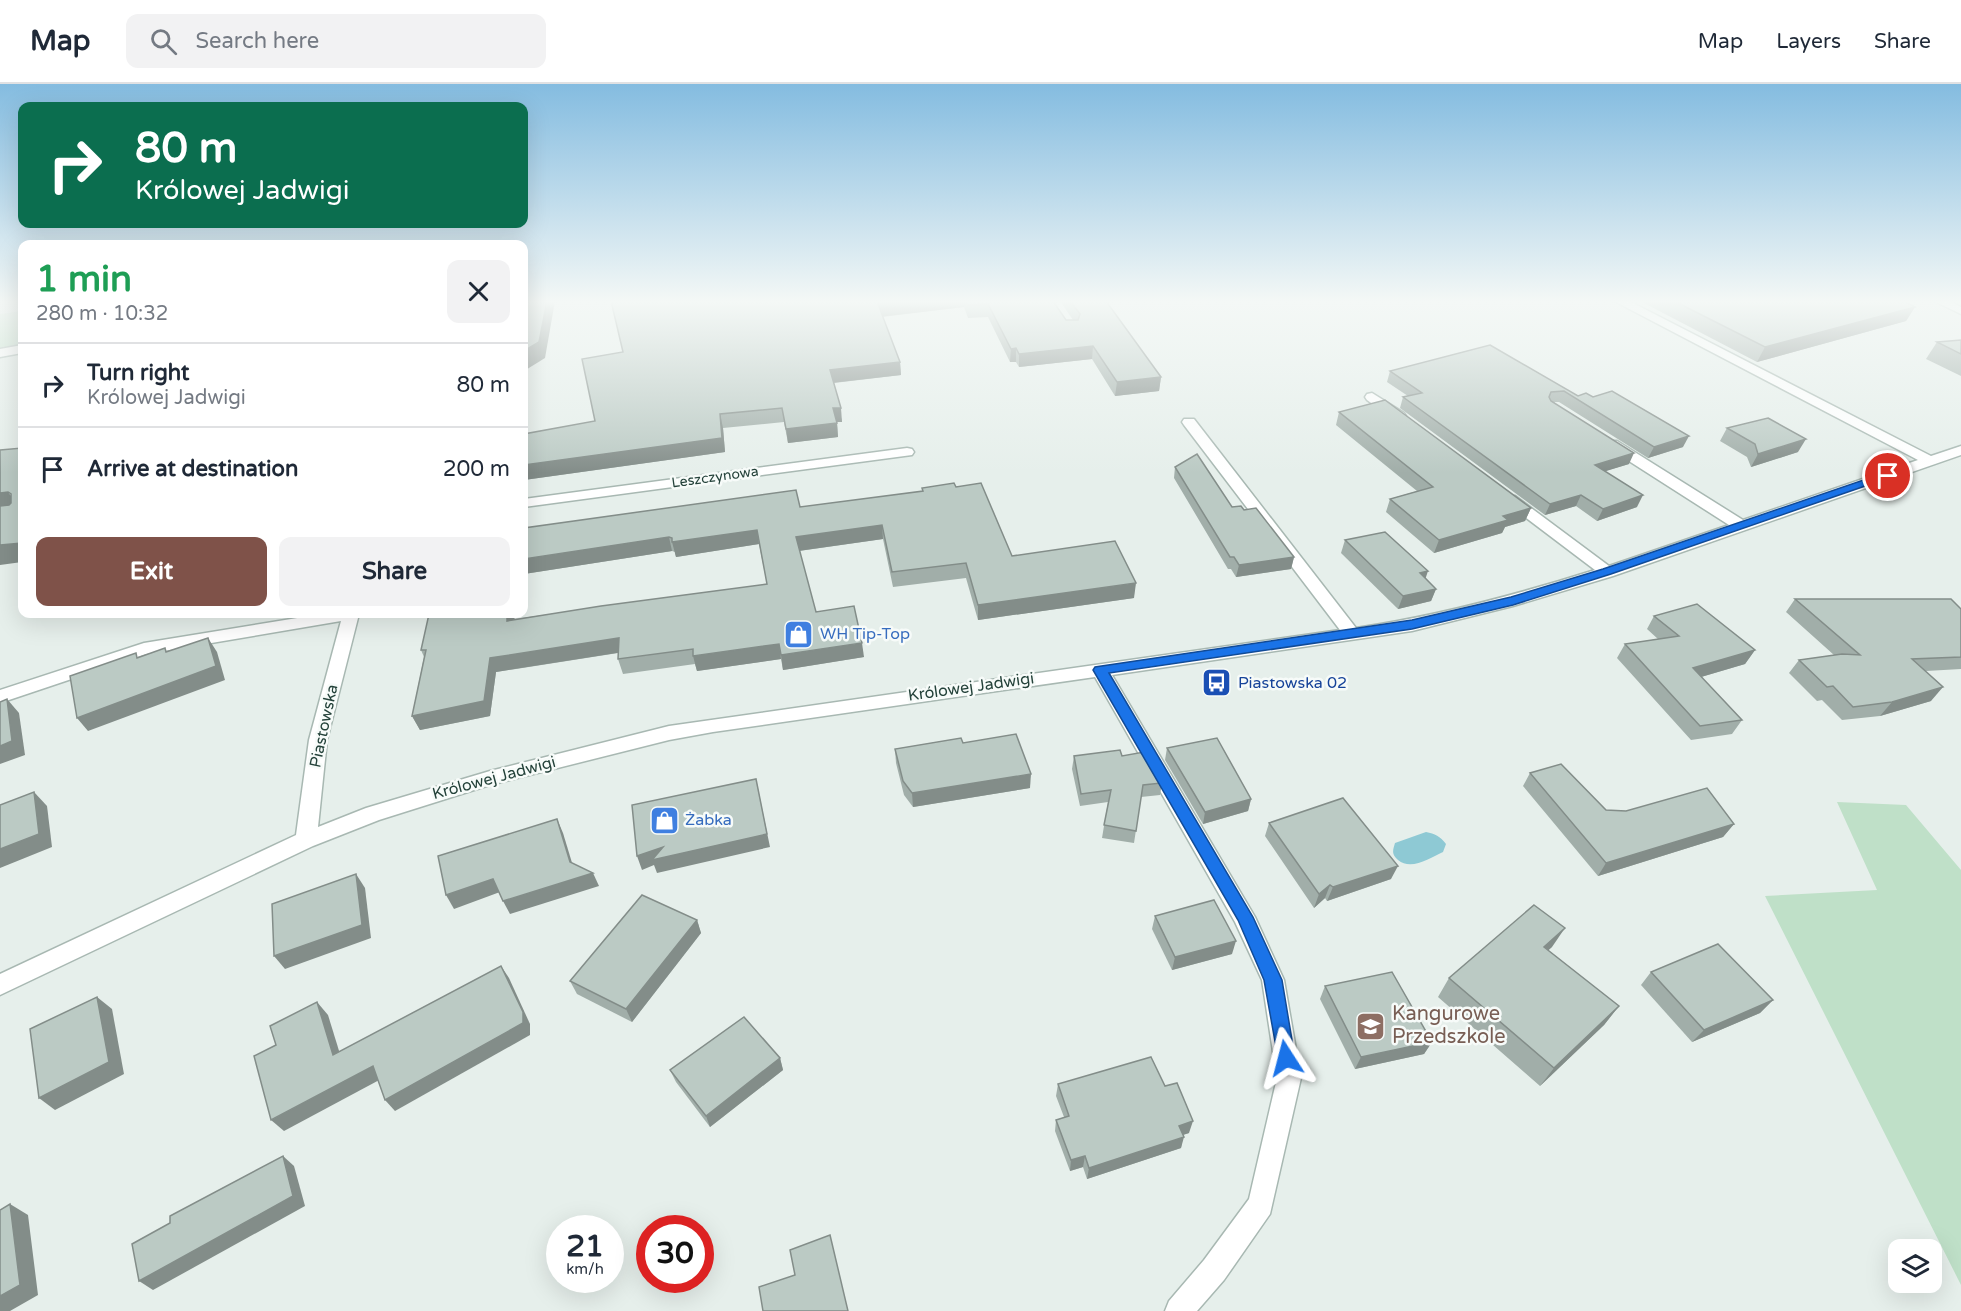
<!DOCTYPE html>
<meta charset="utf-8">
<style>
body{margin:0;font-family:"Varela Round",sans-serif;background:#f2f2f3;color:#1f2937;height:100vh;display:flex;flex-direction:column;font-size:22px;white-space:nowrap}
*{box-sizing:border-box;margin:0}
p{font-size:20px;color:#747a83}
.icon{flex:none;width:33px;height:33px;fill:none;stroke:currentColor;stroke-width:2;stroke-linecap:round;stroke-linejoin:round}
.map{position:relative;flex:1;overflow:hidden}
.details{position:absolute;left:18px;top:156px;width:510px;height:378px;display:flex;flex-direction:column;background:#fff;border-radius:12px;box-shadow:0 6px 24px #0002}
.details>*{flex:none}
.top-card{position:absolute;left:18px;top:18px;width:510px;height:126px;border-radius:12px;box-shadow:0 6px 24px #0002;background:#0b6e4f;color:#fff;overflow:hidden}
.fabs{position:absolute;left:1888px;top:1155px;display:grid;gap:12px}
.fabs a{display:grid;place-items:center;width:54px;height:54px;border-radius:12px;background:#fff;box-shadow:0 6px 24px #0002;font-size:30px}
.speed{position:absolute;left:546px;top:1131px;display:flex;gap:12px;font-size:30px;font-weight:700;text-align:center}
.speed>*{display:grid;place-content:center;width:78px;height:78px;border-radius:50%;background:#fff;box-shadow:0 6px 24px #0002;line-height:1}
.speed small{font-size:15px;font-weight:400}
.speed .limit{border:9px solid #d22;background:#fff;color:#111}
.pin{position:absolute;display:grid;place-items:center;width:51px;height:51px;color:#fff;margin:-26px;border:3px solid #fff;border-radius:50%;box-shadow:0 2px 6px #0007}
.me{position:absolute;width:66px;margin:-33px;rotate:351deg;stroke-linejoin:round;filter:drop-shadow(0 0 4px #0008)}
.turn{display:flex;align-items:center;gap:21px;height:126px;padding:0 18px;font-size:27px}
.turn .icon{width:78px;height:78px;stroke-width:2.5}
.turn b{display:block;font-size:42px;line-height:51px}
.round{display:grid;place-items:center;flex:none;width:63px;height:63px;border-radius:12px;background:#f2f2f3}
.overview{display:flex;align-items:center;justify-content:space-between;height:102px;padding:0 18px}
h1{font-size:36px;font-weight:700;line-height:45px;color:#1e9e55}
.action{display:flex;gap:12px;margin-top:auto;padding:12px 18px}
.action a{flex:1;height:69px;border-radius:12px;background:#7f5249;color:#fff;font-size:24px;font-weight:700;line-height:69px;text-align:center}
.action a+a{background:#f2f2f3;color:#1f2937}
ul{padding:0;list-style:none}
li{display:flex;align-items:center;gap:18px;height:84px;padding:0 18px;border-top:2px solid #e0e1e3}
li div{flex:1}
li b{display:block;font-size:22px}
li em{font-style:normal}
header{display:flex;align-items:center;gap:36px;box-sizing:border-box;height:84px;padding:0 30px;background:#fff;border-bottom:2px solid #e0e1e3}
header strong{font-size:28px}
nav{display:flex;gap:33px;margin-inline-start:auto;font-size:21px}
.search{width:420px;height:54px;background:#f2f2f3;display:flex;align-items:center;gap:15px;box-sizing:border-box;padding:0 21px;border-radius:12px;color:#747a83;font-size:22px}
.map>svg:first-child{display:block}
.green{fill:#bfe0c8}
.water{fill:#8ec9d4}
.lines{fill:none;stroke-linecap:round;stroke-linejoin:round}
.minor-casing{stroke:#a8b8b2;stroke-width:3}
.minor{fill:#fff;fill-rule:evenodd}
.wall{fill:#a1aea9}
.shaded-wall{fill:#838d89}
.building{fill:#bbcac4;stroke:#838d89;stroke-width:1.5}
.route{fill:#1a73e8;stroke:#114b97;stroke-width:1.5}
.labels{text-anchor:middle;dominant-baseline:central;stroke-width:5;stroke-linejoin:round;paint-order:stroke}
.far-street-label{font-size:14px;fill:#24423a;stroke:#f7fbf9}
.shop-label{font-size:16px;fill:#366cbe;stroke:#f7fbf9;text-anchor:start}
.transit-label{font-size:16px;fill:#164399;stroke:#f7fbf9;text-anchor:start}
.street-label{font-size:16px;fill:#24423a;stroke:#f7fbf9}
.near-education-label{font-size:20px;fill:#785e54;stroke:#f7fbf9;text-anchor:start}
</style>
<header>
<strong>Map</strong>
<div class="search"><svg class="icon" aria-label="search" viewBox="0 0 24 24"><circle cx="10" cy="10" r="6"/><path d="M15 15l6 6"/></svg>Search here</div>
<nav><a>Map</a><a>Layers</a><a>Share</a></nav>
</header>
<div class="map">
<svg width="1961" height="1227" viewBox="0 0 1961 1227">
<rect width="100%" height="100%" fill="#e6efeb"/>
<!-- green -->
<g class="green">
<path d="M22,227V262L0,265V230Z"/>
<path d="M1837,718L1906,721L1961,786V1201L1765,812L1877,806Z"/>
</g>
<!-- water -->
<path class="water" d="M1426,748C1435,750 1440,752 1446,760L1443,768C1430,774 1411,787 1398,776C1391,770 1393,766 1395,759Z"/>
<g class="lines">
<defs>
<g id="minor">
<path d="M1614,217H1629L1931,372L1961,362V371L1613,492L1513,522L1412,547L1112,591L1255,833L1284,896L1301,994L1270,1130L1224,1196L1197,1227H1165L1169,1217L1204,1176L1249,1115L1277,994L1262,896L1235,838L1095,593L713,648L669,656L490,701L379,736L313,762L0,911V890L296,751L309,656L341,537L146,570L0,619V606L144,559L322,530H359L327,656L318,743L366,724L490,687L669,642L1340,546L1184,341L1182,338L1184,335H1194L1356,544C1438,532 1516,511 1595,486L1505,418L1503,415L1505,412H1515L1609,482L1729,441L1607,363L1605,360L1607,357H1617L1743,436L1918,376Z"/>
<path d="M1934,217H1950L1961,223V230Z"/>
<path d="M22,261V269L0,273V265Z"/>
<path d="M1372,309L1404,329L1406,332L1404,335H1394L1367,316L1365,313L1367,310Z"/>
<path d="M907,364L912,365L914,368L912,371L524,423V415Z"/>
</g>
</defs>
<!-- minor casing -->
<use href="#minor" class="minor-casing"/>
<!-- minor -->
<use href="#minor" class="minor"/>
</g>
<!-- wall -->
<g class="wall">
<path d="M611,217H1053L1066,236H1073L1060,217H1106L1161,293L1159,307L1115,312L1092,275L1019,283L1016,278H1010L988,233L968,234L964,223L882,233L900,278L901,291L834,299L842,338H837L838,353L788,359L784,338L723,344L725,368L524,396V350L595,337L623,268Z"/>
<path d="M1640,217H1904L1915,223L1906,237L1757,278Z"/>
<path d="M1961,256V292L1926,275L1937,258Z"/>
<path d="M1490,261L1578,312L1683,363L1648,374L1559,318H1554L1629,380L1605,387L1637,423L1597,437L1576,422L1545,431L1400,324L1403,313L1408,312L1387,298L1390,287Z"/>
<path d="M1339,328L1531,424L1525,437L1505,443L1502,449L1434,469L1386,428L1390,415L1417,407L1336,341Z"/>
<path d="M1727,344L1798,368L1751,383L1747,373L1720,357Z"/>
<path d="M1175,383L1232,423L1244,426L1294,473L1291,485L1236,493L1231,485H1228L1174,394Z"/>
<path d="M956,403L1012,472L1134,514L978,536L966,494L893,503L883,455L799,467L816,528L864,573L783,586L781,575L697,587L695,580L623,590L618,575V569L496,588L490,632L420,646L412,632L424,573L421,566L429,530H515L514,535L767,500L759,460L676,473L675,468L672,467L524,490V444L800,423Z"/>
<path d="M1345,456L1426,494L1436,505L1431,517L1398,525L1341,469Z"/>
<path d="M1795,515L1961,525V585L1926,587L1931,617L1880,632L1842,636L1822,616L1817,617L1789,589L1799,576L1834,571L1786,528Z"/>
<path d="M1654,532L1755,566L1745,580L1701,593L1742,636L1732,650L1691,656L1617,574L1625,560L1658,555L1647,545Z"/>
<path d="M963,659L1030,704L913,723L904,711L896,679L895,665Z"/>
<path d="M1167,664L1251,715L1248,727L1203,740L1165,676Z"/>
<path d="M1074,672H1122L1162,699L1160,711L1141,713L1134,759L1102,754L1108,718L1080,722L1072,685Z"/>
<path d="M1530,689L1606,726L1734,740L1723,753L1598,792L1523,702Z"/>
<path d="M1269,739L1391,795L1327,817L1325,814L1314,824L1265,752Z"/>
<path d="M1155,832L1232,870L1172,886L1152,845Z"/>
<path d="M697,836L701,849L632,938L577,910L570,897Z"/>
<path d="M1552,863L1548,866L1619,922L1604,941L1540,1002L1438,913L1449,894Z"/>
<path d="M1651,888L1773,916L1760,929L1692,958L1641,901Z"/>
<path d="M1325,902L1432,958L1424,970L1355,985L1320,915Z"/>
<path d="M780,974L783,986L710,1043L676,998L670,986Z"/>
<path d="M1058,1000L1165,1002L1189,1049L1183,1051L1181,1064L1087,1095L1083,1083L1070,1087L1055,1047L1056,1036L1064,1033L1056,1012Z"/>
</g>
<!-- shaded-wall -->
<g class="shaded-wall">
<path d="M547,217H555L545,274L524,287V267Z"/>
<path d="M903,217H964V223L878,233V220Z"/>
<path d="M1915,223L1906,237L1757,278L1765,263Z"/>
<path d="M1093,262L1092,275L1019,283V270Z"/>
<path d="M1016,264V278H1010L1011,265Z"/>
<path d="M900,278L901,291L831,299L830,286Z"/>
<path d="M1161,293L1159,307L1115,312L1117,298Z"/>
<path d="M833,324H841L842,338H834Z"/>
<path d="M720,330L723,344L725,368L524,396V381Z"/>
<path d="M837,339L838,353L788,359L786,345Z"/>
<path d="M1689,352L1683,363L1648,374L1654,363Z"/>
<path d="M1806,355L1798,368L1751,383L1758,370Z"/>
<path d="M1634,369L1629,380L1590,392L1595,381Z"/>
<path d="M8,408L22,426L0,428V409Z"/>
<path d="M1581,411L1576,422L1545,431L1550,420Z"/>
<path d="M1643,411L1637,423L1597,437L1603,425Z"/>
<path d="M1531,424L1525,437L1505,443L1502,449L1434,469L1439,456L1503,432Z"/>
<path d="M882,441L883,455L798,467L796,453Z"/>
<path d="M757,446L759,460L676,473L672,458Z"/>
<path d="M669,453L672,467L524,490V475Z"/>
<path d="M22,459V478L0,481V461Z"/>
<path d="M1294,473L1291,485L1236,493L1239,481Z"/>
<path d="M1428,487L1424,499L1420,489Z"/>
<path d="M1136,499L1134,514L978,536V521Z"/>
<path d="M1436,505L1431,517L1398,525L1403,512Z"/>
<path d="M507,530H515L513,551L507,537Z"/>
<path d="M208,554L217,568L225,596L88,647L77,634Z"/>
<path d="M619,554L623,568L496,588L490,632L420,646L412,632L490,574Z"/>
<path d="M862,559L864,573L783,586L781,571Z"/>
<path d="M779,560L781,575L697,587L693,572Z"/>
<path d="M1755,566L1745,580L1684,598L1693,584Z"/>
<path d="M1943,603L1931,617L1880,632L1892,618Z"/>
<path d="M7,615L19,629L25,671L0,680V662Z"/>
<path d="M1031,690L1030,704L913,723L912,709Z"/>
<path d="M756,695L770,763L657,789L654,781L642,786L637,772Z"/>
<path d="M34,708L47,722L52,763L0,784V765Z"/>
<path d="M1251,715L1248,727L1203,740L1205,728Z"/>
<path d="M557,735L563,749L576,792L570,778Z"/>
<path d="M1734,740L1723,753L1598,792L1606,779Z"/>
<path d="M1398,782L1391,795L1327,817L1333,803Z"/>
<path d="M593,789L599,802L510,830L503,817Z"/>
<path d="M356,790L365,804L371,854L285,885L274,872Z"/>
<path d="M493,795L500,808L454,825L446,811Z"/>
<path d="M1330,801L1325,814L1314,824L1319,810Z"/>
<path d="M697,836L701,849L632,938L626,925Z"/>
<path d="M1565,844L1552,863L1531,882L1544,863Z"/>
<path d="M1236,857L1232,870L1172,886L1175,873Z"/>
<path d="M501,882L509,894L530,940V951L395,1027L385,1016Z"/>
<path d="M97,913L112,925L124,990L55,1026L39,1014Z"/>
<path d="M1773,916L1760,929L1692,958L1704,946Z"/>
<path d="M317,918L328,931L344,983L333,971Z"/>
<path d="M1619,922L1604,941L1540,1002L1554,984Z"/>
<path d="M1432,958L1424,970L1355,985L1361,973Z"/>
<path d="M780,974L783,986L710,1043L706,1032Z"/>
<path d="M373,982L383,994L284,1047L271,1036Z"/>
<path d="M1193,1037L1189,1049L1176,1053L1179,1042Z"/>
<path d="M1184,1053L1181,1064L1087,1095L1089,1084Z"/>
<path d="M283,1072L294,1082L305,1122L153,1206L139,1197Z"/>
<path d="M1085,1072L1083,1083L1070,1087L1071,1076Z"/>
<path d="M10,1120L28,1131L38,1211L10,1227H0V1212Z"/>
</g>
<!-- building -->
<g class="building">
<path d="M524,217H547L539,258L524,267Z"/>
<path d="M611,217H903L878,220L900,278L830,286L841,324H833L837,339L786,345L782,324L720,330L722,354L524,381V350L595,337L582,275L623,268Z"/>
<path d="M967,217H1053L1066,236H1078L1080,230L1070,217H1106L1161,293L1117,298L1093,262L1019,270L1016,264L1011,265L988,220L968,221Z"/>
<path d="M1674,217H1904L1915,223L1765,263Z"/>
<path d="M1961,256V270L1937,258Z"/>
<path d="M1490,261L1578,312L1586,309L1593,313L1612,307L1689,352L1654,363L1564,307L1551,308L1549,313L1551,317L1634,369L1595,381L1643,411L1603,425L1581,411L1550,420L1403,313L1422,309L1390,287Z"/>
<path d="M1385,316L1531,424L1503,432L1508,436L1439,456L1390,415L1433,403L1339,328Z"/>
<path d="M1768,334L1806,355L1758,370L1755,360L1727,344Z"/>
<path d="M22,364V459L0,461V422L9,421L11,419V410L8,408L0,409V366Z"/>
<path d="M1197,370L1232,423L1241,422L1244,426L1256,424L1294,473L1239,481L1234,473H1230L1175,383Z"/>
<path d="M954,399L956,403L981,399L1012,472L1115,457L1136,499L978,521L966,479L892,488L882,441L796,453L816,528L854,522L862,559L781,571L779,560L693,572V565L618,575L619,554L490,574L484,617L412,632L426,566H421L429,530H507V537L601,522L767,500L757,446L672,458V454L669,453L524,475V444L796,406L800,423L923,407L922,404Z"/>
<path d="M1385,448L1428,487L1420,489L1436,505L1403,512L1345,456Z"/>
<path d="M1795,515H1951L1961,525V573L1912,575L1943,603L1892,618L1853,623L1833,602L1827,603L1799,576L1842,570L1860,571Z"/>
<path d="M1697,520L1755,566L1693,584L1742,636L1700,642L1625,560L1679,552L1654,532Z"/>
<path d="M208,554L216,582L77,634L70,592L136,569L137,574L165,564L166,568Z"/>
<path d="M7,615L12,657L0,662V618Z"/>
<path d="M1016,650L1031,690L912,709L903,697L895,665L961,654L963,659Z"/>
<path d="M1217,654L1251,715L1205,728L1167,664Z"/>
<path d="M1120,666L1122,672L1144,668L1162,699L1143,701L1136,747L1104,741L1111,706L1081,710L1074,672Z"/>
<path d="M1561,680L1606,726L1626,727L1707,704L1734,740L1606,779L1530,689Z"/>
<path d="M756,695L767,750L652,776L663,763L637,772L632,721Z"/>
<path d="M34,708L39,750L0,765V721Z"/>
<path d="M1343,714L1398,782L1333,803L1330,801L1319,810L1269,739Z"/>
<path d="M557,735L570,778L593,789L503,817L493,795L446,811L438,772Z"/>
<path d="M356,790L362,841L274,872L272,820Z"/>
<path d="M642,811L697,836L626,925L570,897Z"/>
<path d="M1214,816L1236,857L1175,873L1155,832Z"/>
<path d="M1534,821L1565,844L1544,863L1619,922L1554,984L1449,894Z"/>
<path d="M1718,860L1773,916L1704,946L1651,888Z"/>
<path d="M501,882L523,928V939L385,1016L373,982L271,1036L254,972L276,961L270,942L317,918L333,971Z"/>
<path d="M1392,888L1432,958L1361,973L1325,902Z"/>
<path d="M97,913L109,978L39,1014L30,945Z"/>
<path d="M744,933L780,974L706,1032L670,986Z"/>
<path d="M1151,973L1165,1002L1177,999L1193,1037L1179,1042L1184,1053L1089,1084L1085,1072L1071,1076L1056,1036L1069,1032L1058,1000Z"/>
<path d="M283,1072L293,1112L139,1197L132,1160L170,1139V1132Z"/>
<path d="M10,1120L20,1201L0,1212V1126Z"/>
<path d="M830,1151L848,1227H763L759,1203L795,1191L790,1166Z"/>
</g>
<!-- sky -->
<linearGradient id="sky" x2="0" y2="1"><stop stop-color="#84bce0"/><stop offset="0.56" stop-color="#f4f8f6"/><stop offset="1" stop-color="#f4f8f6" stop-opacity="0"/></linearGradient>
<rect width="1961" height="389" fill="url(#sky)"/>
<!-- route -->
<path class="route" d="M1884,389H1888L1894,392L1611,490L1513,521L1412,545L1109,589L1253,833L1282,896L1295,974L1292,980L1286,983L1279,980L1264,896L1238,836L1093,586L1095,583L1412,536L1511,513L1603,485Z"/>
<!-- icons -->
<defs>
<symbol id="shop-square" viewBox="-11 -11 22 22"><rect x="-9" y="-9" width="18" height="18" rx="4" fill="#3f7fe0" stroke="#f7fbf9"/><path d="M-5-2.5h2.3a2.7 3.5 0 0 1 5.4 0H5L5.5 6h-11ZM-1.5-2.5h3a1.5 2.3 0 0 0-3 0Z" fill="#fff"/></symbol>
<symbol id="bus-square" viewBox="-11 -11 22 22"><rect x="-9" y="-9" width="18" height="18" rx="4" fill="#1a4fb4" stroke="#f7fbf9"/><path d="M-5-6H5V4H4V6H2V4H-2V6H-4V4H-5ZM-3.5-4V0h7V-4ZM-3.5 1.2v1.5H-2V1.2ZM2 1.2v1.5H3.5V1.2Z" fill="#fff"/></symbol>
<symbol id="school-square" viewBox="-11 -11 22 22"><rect x="-9" y="-9" width="18" height="18" rx="4" fill="#8d6e63" stroke="#f7fbf9"/><path d="M0-5L7-2L0 1L-7-2ZM-4 1L0 2.5L4 1V4Q0 6-4 4Z" fill="#fff"/></symbol>
</defs>
<g fill-rule="evenodd">
<use href="#shop-square" x="782" y="534" width="33" height="33"/>
<use href="#bus-square" x="1200" y="582" width="33" height="33"/>
<use href="#shop-square" x="648" y="720" width="33" height="33"/>
<use href="#school-square" x="1354" y="926" width="33" height="33"/>
</g>
<g class="labels">
<!-- far-street labels -->
<g class="far-street-label">
<text transform="translate(715 393) rotate(-8)">Leszczynowa</text>
</g>
<!-- shop labels -->
<g class="shop-label">
<text x="820" y="550">WH Tip-Top</text>
<text x="685" y="736">Żabka</text>
</g>
<!-- transit labels -->
<g class="transit-label">
<text x="1238" y="599">Piastowska 02</text>
</g>
<!-- street labels -->
<g class="street-label">
<text transform="translate(971 603) rotate(-8)">Królowej Jadwigi</text>
<text transform="translate(324 642) rotate(-78)">Piastowska</text>
<text transform="translate(494 694) rotate(-15)">Królowej Jadwigi</text>
</g>
<!-- near-education labels -->
<g class="near-education-label">
<text x="1392" y="930">Kangurowe<tspan x="1392" dy="23">Przedszkole</tspan></text>
</g>
</g>
</svg>
<div class="fabs">
<a><svg class="icon" aria-label="layers" viewBox="0 0 24 24"><path d="M12 4l9 5-9 5-9-5zM3 14l9 5 9-5"/></svg></a>
</div>
<div class="speed"><div>21<small>km/h</small></div><div class="limit">30</div></div>
<div class="pin" style="left:1888px;top:392px;background:#d93025"><svg class="icon" aria-label="arrive" viewBox="0 0 24 24"><path d="M6 21V4h12l-3 4 3 4H6"/></svg></div>
<svg class="me" style="left:1286px;top:974px" viewBox="-20 -20 40 40"><path d="M0-17L14 15 0 8-14 15z" fill="#1a73e8" stroke="#fff" stroke-width="4"/></svg>
<div class="top-card">
<div class="turn"><svg class="icon" aria-label="right" viewBox="0 0 24 24"><path d="M7 20v-9h11M14 6l5 5-5 5"/></svg><div><b>80 m</b>Królowej Jadwigi</div></div>
</div>
<section class="details">
<div class="overview"><div><h1>1 min</h1><p>280 m · 10:32</p></div><a class="round"><svg class="icon" aria-label="close" viewBox="0 0 24 24"><path d="M6 6l12 12M18 6L6 18"/></svg></a></div>
<ul>
<li><svg class="icon" aria-label="right" viewBox="0 0 24 24"><path d="M7 20v-9h11M14 6l5 5-5 5"/></svg><div><b>Turn right</b><p>Królowej Jadwigi</p></div><em>80 m</em></li>
<li><svg class="icon" aria-label="arrive" viewBox="0 0 24 24"><path d="M6 21V4h12l-3 4 3 4H6"/></svg><div><b>Arrive at destination</b></div><em>200 m</em></li>
</ul>
<div class="action"><a>Exit</a><a>Share</a></div>
</section>
</div>
